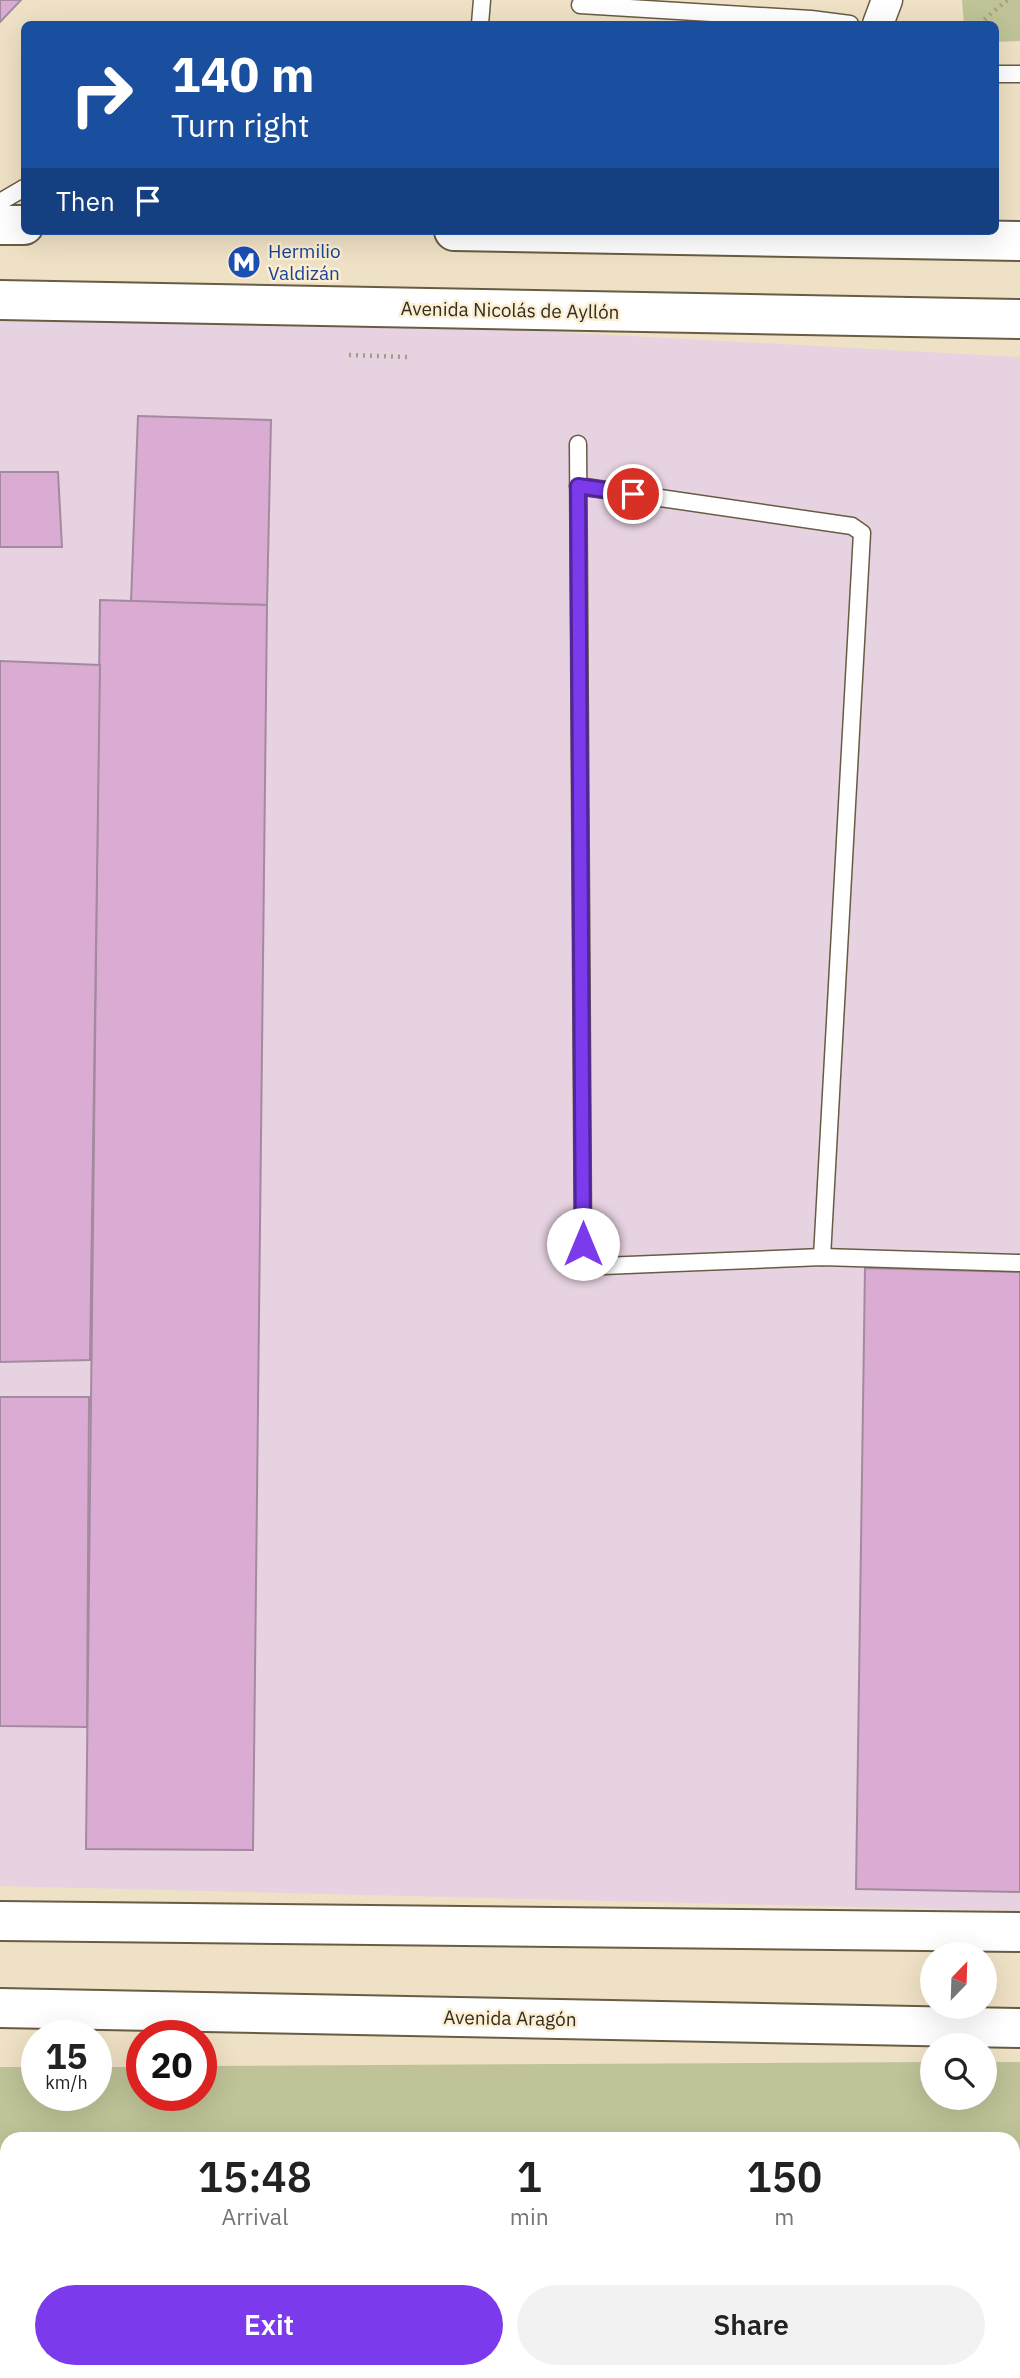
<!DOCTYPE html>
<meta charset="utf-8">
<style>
body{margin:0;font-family:"IBM Plex Sans",sans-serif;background:#f2f2f2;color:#222;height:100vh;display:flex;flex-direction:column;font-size:26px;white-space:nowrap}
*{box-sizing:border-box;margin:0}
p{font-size:23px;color:#767676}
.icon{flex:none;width:38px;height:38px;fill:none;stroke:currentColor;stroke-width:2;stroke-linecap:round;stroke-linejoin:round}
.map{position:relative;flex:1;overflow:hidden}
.panel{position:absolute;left:0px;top:2132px;width:1020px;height:247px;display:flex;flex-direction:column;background:#fff;border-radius:21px 21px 0 0;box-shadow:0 7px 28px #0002}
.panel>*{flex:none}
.guide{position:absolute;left:21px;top:21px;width:978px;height:214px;border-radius:10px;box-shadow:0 7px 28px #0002;background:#1a4fa0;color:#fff;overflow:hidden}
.needle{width:46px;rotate:23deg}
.controls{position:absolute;left:920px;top:1942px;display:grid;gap:14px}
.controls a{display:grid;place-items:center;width:77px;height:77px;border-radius:50%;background:#fff;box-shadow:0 7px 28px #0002;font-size:35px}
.speed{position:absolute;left:21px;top:2020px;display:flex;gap:14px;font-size:35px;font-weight:700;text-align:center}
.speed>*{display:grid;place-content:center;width:91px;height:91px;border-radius:50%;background:#fff;box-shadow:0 7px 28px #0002;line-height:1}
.speed small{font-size:18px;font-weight:400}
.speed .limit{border:10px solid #d22;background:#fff;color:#111}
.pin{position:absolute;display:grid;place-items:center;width:60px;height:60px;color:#fff;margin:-30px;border:4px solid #fff;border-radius:50%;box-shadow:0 2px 7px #0007}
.me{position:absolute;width:77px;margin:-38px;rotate:0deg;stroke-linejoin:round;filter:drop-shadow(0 0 5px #0008)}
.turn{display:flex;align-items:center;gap:24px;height:147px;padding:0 35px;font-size:32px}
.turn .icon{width:91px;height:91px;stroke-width:2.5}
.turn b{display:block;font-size:49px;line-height:60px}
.then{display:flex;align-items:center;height:66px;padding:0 35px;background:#0003;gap:14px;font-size:26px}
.eta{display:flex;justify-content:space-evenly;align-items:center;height:119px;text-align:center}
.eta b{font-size:42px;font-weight:600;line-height:49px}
.cta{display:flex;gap:14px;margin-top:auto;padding:14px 35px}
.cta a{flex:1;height:80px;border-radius:42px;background:#7c3aed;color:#fff;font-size:28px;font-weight:600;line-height:80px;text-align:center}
.cta a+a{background:#f2f2f2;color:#222}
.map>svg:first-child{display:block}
.industrial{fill:#e6d2e0}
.green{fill:#bfc397;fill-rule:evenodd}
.water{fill:#82acd5}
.building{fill:#dbacd3;stroke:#a38a9e;stroke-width:2}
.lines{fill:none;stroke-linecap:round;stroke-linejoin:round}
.lane-casing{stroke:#685c43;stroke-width:19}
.street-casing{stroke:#685c43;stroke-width:33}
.secondary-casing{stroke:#685c43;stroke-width:42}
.primary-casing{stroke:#685c43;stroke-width:42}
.path{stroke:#a69c86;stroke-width:4.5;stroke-dasharray:2 5;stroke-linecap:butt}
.lane{stroke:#fff;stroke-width:16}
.street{stroke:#fff;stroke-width:30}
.secondary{stroke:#fff;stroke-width:38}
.primary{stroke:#fff;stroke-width:38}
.route-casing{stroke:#51269a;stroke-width:18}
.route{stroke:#7c3aed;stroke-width:12}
.labels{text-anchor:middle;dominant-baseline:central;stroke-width:5;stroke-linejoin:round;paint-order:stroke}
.transit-label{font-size:19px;fill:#164399;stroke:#fceed1;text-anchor:start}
.street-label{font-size:19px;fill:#332e23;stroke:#fceed1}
</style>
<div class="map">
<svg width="1020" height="2378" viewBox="0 0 1020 2378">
<rect width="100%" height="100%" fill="#efe1c5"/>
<!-- industrial -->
<path class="industrial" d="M0,302L1020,357V1911L0,1886Z"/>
<!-- green -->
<g class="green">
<path d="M962,0H1020V41L996,42V24H964Z"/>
<path d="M933,2062V2098H985V2062H1020V2378H0V2067H37V2095H96V2067H142V2095H201V2066ZM7,2138H1013V2371H7Z"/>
</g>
<!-- water -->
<rect class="water" x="1013" y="2190" width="7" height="150"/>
<!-- building -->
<g class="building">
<path d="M0,0H21L0,22Z"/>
<path d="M138,416L271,420L267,605L131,602Z"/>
<path d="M0,472H58L62,547H0Z"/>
<path d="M100,600L267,605L253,1850L86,1849Z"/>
<path d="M0,661L100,665L90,1360L0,1362Z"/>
<path d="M865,1268L1020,1272V1892L856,1889Z"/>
<path d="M0,1397H89L87,1727L0,1726Z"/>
</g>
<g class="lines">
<defs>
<g id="lane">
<path d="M580,5L811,19L850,24"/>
<path d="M480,24L482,0"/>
<path d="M996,74H1020"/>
<path d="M0,202L24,188"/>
<path d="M578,444L583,1244L588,1260L603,1266L822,1257L1020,1263"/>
<path d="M578,486L852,526L862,533L822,1257"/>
<path d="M463,2378L464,2371"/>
</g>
<path id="street" d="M878,24L887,0"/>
<g id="secondary">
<path d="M0,1921L1020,1932"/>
<path d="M0,2008L1020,2028"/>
</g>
<g id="primary">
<path d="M0,225H24"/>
<path d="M454,231L1020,241"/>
<path d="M0,300L1020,319"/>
</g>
</defs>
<!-- lane casing -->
<use href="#lane" class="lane-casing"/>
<!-- street casing -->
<use href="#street" class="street-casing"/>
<!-- secondary casing -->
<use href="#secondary" class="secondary-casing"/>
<!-- primary casing -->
<use href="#primary" class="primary-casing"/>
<!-- path -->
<g class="path">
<path d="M979,24L1007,0"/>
<path d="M349,355L407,357"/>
</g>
<!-- lane -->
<use href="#lane" class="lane"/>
<!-- street -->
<use href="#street" class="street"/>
<!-- secondary -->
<use href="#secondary" class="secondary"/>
<!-- primary -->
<use href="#primary" class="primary"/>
</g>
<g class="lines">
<defs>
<path id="route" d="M583,1244L578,486L633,494"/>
</defs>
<!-- route casing -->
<use href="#route" class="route-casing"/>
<!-- route -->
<use href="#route" class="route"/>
</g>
<!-- icons -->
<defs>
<symbol id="metro-disc" viewBox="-11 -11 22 22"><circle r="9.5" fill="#1a4fb4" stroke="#fceed1"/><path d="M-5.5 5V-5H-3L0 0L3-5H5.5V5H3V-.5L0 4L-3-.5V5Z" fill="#fff"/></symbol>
</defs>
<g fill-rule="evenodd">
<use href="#metro-disc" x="225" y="243" width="38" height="38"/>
</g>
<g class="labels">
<!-- transit labels -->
<g class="transit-label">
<text x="268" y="251">Hermilio<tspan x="268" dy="22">Valdizán</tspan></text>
</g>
<!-- street labels -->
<g class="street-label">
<text transform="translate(510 310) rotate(1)">Avenida Nicolás de Ayllón</text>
<text transform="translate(510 2018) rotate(1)">Avenida Aragón</text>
</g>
</g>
</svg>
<div class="controls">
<a><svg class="needle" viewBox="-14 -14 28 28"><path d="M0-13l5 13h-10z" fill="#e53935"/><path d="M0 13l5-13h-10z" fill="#767676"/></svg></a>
<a><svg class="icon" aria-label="search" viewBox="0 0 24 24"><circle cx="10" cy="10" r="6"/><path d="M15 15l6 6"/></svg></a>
</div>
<div class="speed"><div>15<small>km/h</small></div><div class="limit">20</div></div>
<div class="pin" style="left:633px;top:494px;background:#d93025"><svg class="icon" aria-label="arrive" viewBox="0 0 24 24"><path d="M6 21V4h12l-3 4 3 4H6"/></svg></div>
<svg class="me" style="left:583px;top:1244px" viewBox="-20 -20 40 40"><circle r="19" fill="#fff"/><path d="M0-13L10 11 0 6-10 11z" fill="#7c3aed"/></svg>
<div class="guide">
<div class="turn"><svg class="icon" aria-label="right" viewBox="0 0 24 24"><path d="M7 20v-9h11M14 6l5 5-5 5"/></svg><div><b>140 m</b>Turn right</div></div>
<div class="then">Then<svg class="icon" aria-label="arrive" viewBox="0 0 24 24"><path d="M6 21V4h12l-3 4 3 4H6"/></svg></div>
</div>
<section class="panel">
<div class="eta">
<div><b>15:48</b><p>Arrival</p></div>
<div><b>1</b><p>min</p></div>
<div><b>150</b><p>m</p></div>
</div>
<div class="cta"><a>Exit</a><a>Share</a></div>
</section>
</div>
